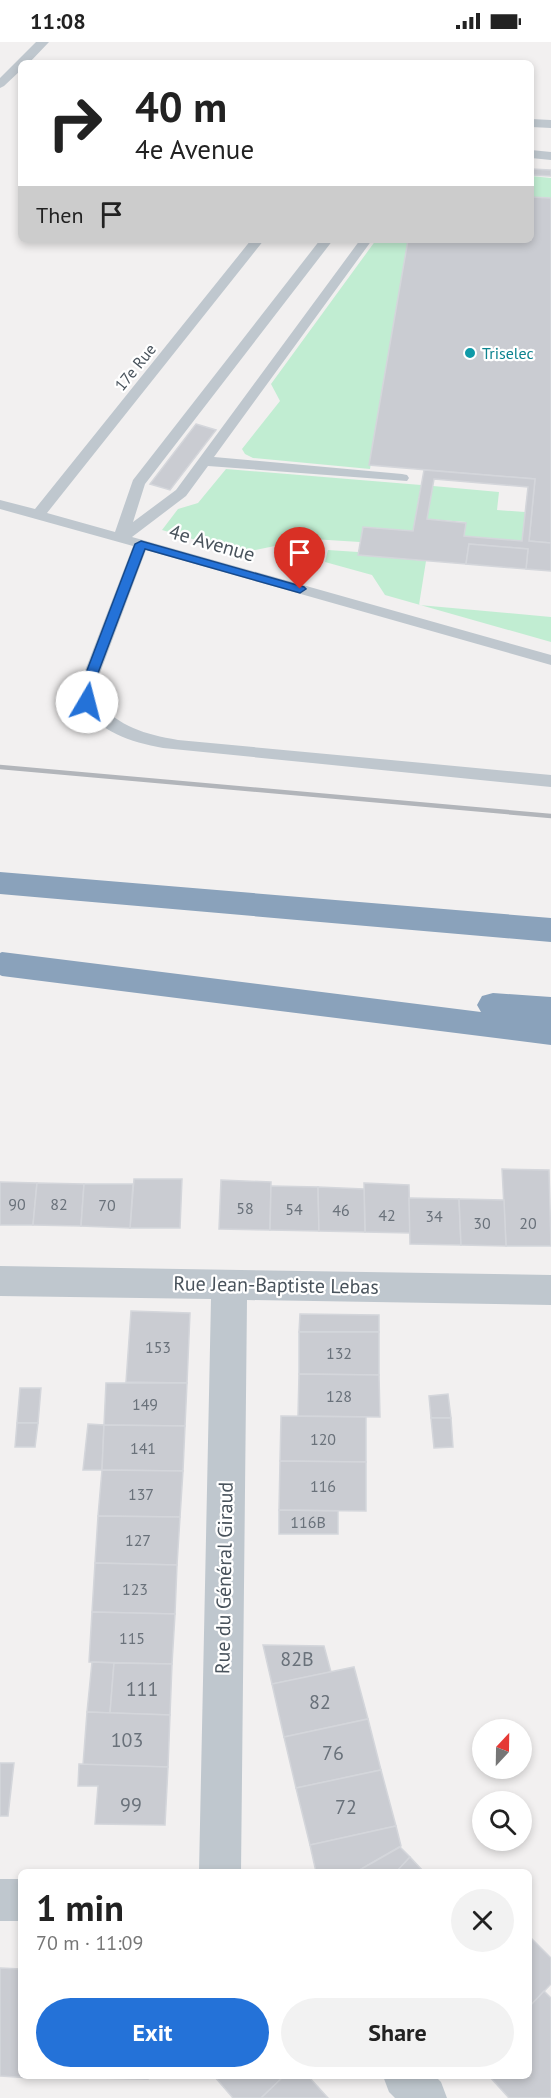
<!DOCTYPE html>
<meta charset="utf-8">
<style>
body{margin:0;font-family:"PT Sans",sans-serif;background:#f2f2f2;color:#222;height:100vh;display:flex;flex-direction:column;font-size:22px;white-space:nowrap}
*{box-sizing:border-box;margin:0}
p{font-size:20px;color:#767676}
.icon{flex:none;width:33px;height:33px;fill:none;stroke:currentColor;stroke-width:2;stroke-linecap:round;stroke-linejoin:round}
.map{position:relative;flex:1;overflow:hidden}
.sheet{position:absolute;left:18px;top:1827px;width:514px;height:210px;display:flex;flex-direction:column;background:#fff;border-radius:9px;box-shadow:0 3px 9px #0003}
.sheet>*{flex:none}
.guide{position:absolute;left:18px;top:18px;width:516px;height:183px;border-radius:9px;box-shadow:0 3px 9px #0003;background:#fff;color:#222;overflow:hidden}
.needle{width:39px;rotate:22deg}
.tools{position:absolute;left:472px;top:1677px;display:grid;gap:12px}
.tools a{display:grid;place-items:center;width:60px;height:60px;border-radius:50%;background:#fff;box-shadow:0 3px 9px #0003;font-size:30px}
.pin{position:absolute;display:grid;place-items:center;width:51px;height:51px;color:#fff;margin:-62px -26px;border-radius:50% 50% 50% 0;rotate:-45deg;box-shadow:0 0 6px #0007}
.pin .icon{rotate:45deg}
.me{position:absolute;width:66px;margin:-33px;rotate:8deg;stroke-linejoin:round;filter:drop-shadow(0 0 4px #0008)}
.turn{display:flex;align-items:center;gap:21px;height:126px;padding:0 18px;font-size:27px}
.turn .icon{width:78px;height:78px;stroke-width:2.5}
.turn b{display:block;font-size:42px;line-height:51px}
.then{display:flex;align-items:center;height:57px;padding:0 18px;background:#0003;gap:12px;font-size:22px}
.round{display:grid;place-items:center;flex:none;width:63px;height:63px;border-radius:32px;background:#f2f2f2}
.head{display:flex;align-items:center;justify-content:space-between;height:102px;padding:0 18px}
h1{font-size:36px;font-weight:600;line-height:45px}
.cta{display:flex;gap:12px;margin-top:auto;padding:12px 18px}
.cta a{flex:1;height:69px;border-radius:36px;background:#2472d8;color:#fff;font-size:24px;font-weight:600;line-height:69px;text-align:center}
.cta a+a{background:#f2f2f2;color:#222}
.status{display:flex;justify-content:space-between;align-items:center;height:42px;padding:0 30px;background:#fff;direction:ltr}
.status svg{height:16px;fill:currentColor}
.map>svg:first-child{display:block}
.green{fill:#c1edd2}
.building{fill:#caccd2;stroke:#d4d6db;stroke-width:1.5;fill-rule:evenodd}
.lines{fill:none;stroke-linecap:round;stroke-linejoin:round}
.service{fill:#bfc7ce;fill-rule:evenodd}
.minor{fill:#bfc7ce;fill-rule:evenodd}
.motorway{fill:#8aa2bb;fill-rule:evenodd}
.rail{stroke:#b2b5ba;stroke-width:4.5}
.route{fill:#2472d8;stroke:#174a8c;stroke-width:1.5}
.culture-dot{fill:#0f9aa8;stroke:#fff;stroke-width:2}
.labels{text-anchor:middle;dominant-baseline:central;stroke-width:4.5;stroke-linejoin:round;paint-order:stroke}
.far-culture-label{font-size:16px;fill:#0d838f;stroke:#fff;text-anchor:start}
.far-street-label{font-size:16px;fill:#49535c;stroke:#fff}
.number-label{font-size:16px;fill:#69717a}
.street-label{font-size:20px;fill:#49535c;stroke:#fff}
.near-number-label{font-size:20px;fill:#69717a}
</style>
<div class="status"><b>11:08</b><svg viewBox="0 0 49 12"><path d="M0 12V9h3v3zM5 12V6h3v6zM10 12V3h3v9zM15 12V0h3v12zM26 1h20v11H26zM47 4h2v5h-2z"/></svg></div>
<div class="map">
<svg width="551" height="2056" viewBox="0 0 551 2056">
<rect width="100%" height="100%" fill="#f2f0f0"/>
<!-- green -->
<g class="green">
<path d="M531,134L551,136V156L531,155Z"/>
<path d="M376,198H408L370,427L253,416L245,412L242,407L280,359L271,342Z"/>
<path d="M226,427L421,443L413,489L363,485L360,500L312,497L310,506L275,504L240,511L162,488L178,467L198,461Z"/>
<path d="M433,444L499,450L497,468L525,470L522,499L464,494L466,480L427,477Z"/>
<path d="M328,508L358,510V513L426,519L419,563L551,575V600L385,553L372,533L325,520Z"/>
</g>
<!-- building -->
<g class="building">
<path d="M531,127L551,128V134L531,133Z"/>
<path d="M531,155L551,156V501L529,499L535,437L369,423L408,198H531Z"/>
<path d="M196,382L216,388L170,448L150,442Z"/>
<path d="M424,428L535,437L529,499L551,501V529L526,527L528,507L469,502L466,522L358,513L363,485L413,489ZM434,437L528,445L522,499L464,494L466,481L427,477Z"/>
<path d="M469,502L528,507L526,527L466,522Z"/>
<path d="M502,1127L549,1128L551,1204H506Z"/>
<path d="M134,1137H182L180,1186H130Z"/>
<path d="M221,1138L271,1140L270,1188L219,1187Z"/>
<path d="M0,1140L37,1141L33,1183H0Z"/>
<path d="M37,1141L84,1142L81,1184L33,1183Z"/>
<path d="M364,1141L409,1143L410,1191L365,1190Z"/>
<path d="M84,1142H133L130,1186L81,1184Z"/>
<path d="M271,1144L318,1145L319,1189L270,1188Z"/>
<path d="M318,1145L364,1147L365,1190L319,1189Z"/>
<path d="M409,1156L459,1157L461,1203L410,1202Z"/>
<path d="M459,1157L504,1158L506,1204L461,1203Z"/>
<path d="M131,1269L190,1271L187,1341L126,1340Z"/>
<path d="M300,1272L379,1273V1290H299Z"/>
<path d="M299,1290H379V1333L299,1332Z"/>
<path d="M299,1332L379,1333L380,1375L298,1374Z"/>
<path d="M106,1341H187L185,1384L104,1383Z"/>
<path d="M20,1346H41L38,1381H17Z"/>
<path d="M448,1352L451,1376H431L429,1354Z"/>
<path d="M281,1374L366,1375V1420L280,1419Z"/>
<path d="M431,1376H451L453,1405L434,1406Z"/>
<path d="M17,1381H38L35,1405H15Z"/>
<path d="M88,1382L104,1383L102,1428H83Z"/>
<path d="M104,1383L185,1384L183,1429L102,1428Z"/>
<path d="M280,1419L366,1420V1469L279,1468Z"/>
<path d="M102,1428L183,1429L180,1475L98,1474Z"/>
<path d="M279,1468L338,1469V1492H279Z"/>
<path d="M98,1474L180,1475L177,1523L95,1521Z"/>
<path d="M95,1521L177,1523L175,1572L92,1570Z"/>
<path d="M92,1570L175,1572L172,1622L89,1620Z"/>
<path d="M263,1603L324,1604L331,1630L272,1642Z"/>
<path d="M92,1620L114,1621L110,1671L87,1670Z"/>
<path d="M114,1621L172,1622L170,1673L110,1671Z"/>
<path d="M354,1625L368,1677L284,1695L272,1642Z"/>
<path d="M87,1670L170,1673L168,1725L83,1723Z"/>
<path d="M368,1677L381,1728L296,1746L284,1695Z"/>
<path d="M0,1721H14L8,1774H0Z"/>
<path d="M79,1722L168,1725L165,1783L95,1782L98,1744H78Z"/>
<path d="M381,1728L396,1784L310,1803L296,1746Z"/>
<path d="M396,1784L401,1804L356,1830H316L310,1803Z"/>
<path d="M400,1805L410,1815L396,1830H356Z"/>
<path d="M410,1815L424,1830H396Z"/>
<path d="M530,1895L551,1916V1942L530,1964Z"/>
<path d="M0,1926L21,1927V2034L31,2036L0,2034Z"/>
<path d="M544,1949L551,1956V2056H509L489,2034H530V1964Z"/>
<path d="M31,2034H91V2036Z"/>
<path d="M91,2034H148V2037L91,2036Z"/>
<path d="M214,2034H284L261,2056H233Z"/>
<path d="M284,2034H308L328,2056H261Z"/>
</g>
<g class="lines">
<!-- service -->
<g class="service">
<path d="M36,0H49L29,21H21V28L4,44L0,46V36Z"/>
<path d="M531,77L551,78V86L531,85Z"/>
<path d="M531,108L551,110V118L531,116Z"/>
<path d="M251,198H264L47,471L115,490L133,438L320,198H333L145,442L133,480L176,448L360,198H372L214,415L402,432L407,433L409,436L407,439L208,424L186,454L132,495L551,613V623L146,508L97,639L96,659C120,685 144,692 178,698L551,733V745L163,706C130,700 99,690 80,660L81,639L133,504L0,467V458L35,467Z"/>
</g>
<!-- minor -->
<g class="minor">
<path d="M0,1224L551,1233V1263L247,1258L241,1830H199L211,1257L0,1254Z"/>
<rect x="0" y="1837" width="21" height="42"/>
<path d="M383,2034H435L441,2040L447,2056H395L389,2050Z"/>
</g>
<!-- motorway -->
<g class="motorway">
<path d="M0,830L551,876V900L0,852Z"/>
<path d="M2,910L481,970L477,963L482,954L493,951L551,955V1003L2,934L0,933V911Z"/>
</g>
<!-- rail -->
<path class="rail" d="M0,725L551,774"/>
</g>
<!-- route -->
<path class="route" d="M141,499L304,545L306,547L300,551L145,507L95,639L93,660L92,663H83V639L135,502Z"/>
<!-- markers -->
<circle class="culture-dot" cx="470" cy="311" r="6"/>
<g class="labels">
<!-- far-culture labels -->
<g class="far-culture-label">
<text x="482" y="311">Triselec</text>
</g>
<!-- far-street labels -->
<g class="far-street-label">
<text transform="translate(135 325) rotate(-51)">17e Rue</text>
</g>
<!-- number labels -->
<g class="number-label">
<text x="17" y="1162">90</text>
<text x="59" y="1162">82</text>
<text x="107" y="1163">70</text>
<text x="245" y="1166">58</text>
<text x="294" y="1167">54</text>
<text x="341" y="1168">46</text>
<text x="387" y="1173">42</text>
<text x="434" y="1174">34</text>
<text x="482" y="1181">30</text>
<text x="528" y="1181">20</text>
<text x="158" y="1305">153</text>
<text x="339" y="1311">132</text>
<text x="339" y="1354">128</text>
<text x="145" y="1362">149</text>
<text x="323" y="1397">120</text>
<text x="143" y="1406">141</text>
<text x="323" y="1444">116</text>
<text x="141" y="1452">137</text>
<text x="308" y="1480">116B</text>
<text x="138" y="1498">127</text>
<text x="135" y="1547">123</text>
<text x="132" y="1596">115</text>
</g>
<!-- street labels -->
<g class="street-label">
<text transform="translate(212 501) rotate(16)">4e Avenue</text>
<text transform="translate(276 1243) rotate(1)">Rue Jean-Baptiste Lebas</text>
<text transform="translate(224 1536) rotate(-89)">Rue du Général Giraud</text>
</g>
<!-- near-number labels -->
<g class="near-number-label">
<text x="297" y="1617">82B</text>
<text x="142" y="1647">111</text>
<text x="320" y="1660">82</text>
<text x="127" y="1698">103</text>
<text x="333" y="1711">76</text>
<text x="131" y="1763">99</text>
<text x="346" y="1765">72</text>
</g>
</g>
</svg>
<div class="tools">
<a><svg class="needle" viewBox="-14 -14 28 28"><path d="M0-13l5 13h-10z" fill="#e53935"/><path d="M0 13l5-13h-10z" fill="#767676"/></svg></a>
<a><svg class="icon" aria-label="search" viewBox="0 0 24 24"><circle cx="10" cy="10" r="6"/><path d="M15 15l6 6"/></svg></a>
</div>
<div class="pin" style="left:300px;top:547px;background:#d93025"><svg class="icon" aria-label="arrive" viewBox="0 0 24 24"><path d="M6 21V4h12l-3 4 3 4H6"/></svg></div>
<svg class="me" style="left:87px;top:660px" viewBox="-20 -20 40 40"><circle r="19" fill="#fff"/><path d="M0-13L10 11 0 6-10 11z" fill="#2472d8"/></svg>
<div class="guide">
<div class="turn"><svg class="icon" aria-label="right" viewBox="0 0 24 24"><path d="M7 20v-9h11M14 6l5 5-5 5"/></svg><div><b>40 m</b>4e Avenue</div></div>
<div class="then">Then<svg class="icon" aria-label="arrive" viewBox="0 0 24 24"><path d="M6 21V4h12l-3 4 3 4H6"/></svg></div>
</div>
<section class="sheet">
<div class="head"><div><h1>1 min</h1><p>70 m · 11:09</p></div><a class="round"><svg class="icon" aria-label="close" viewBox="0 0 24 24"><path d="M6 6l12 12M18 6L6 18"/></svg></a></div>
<div class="cta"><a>Exit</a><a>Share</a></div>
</section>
</div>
